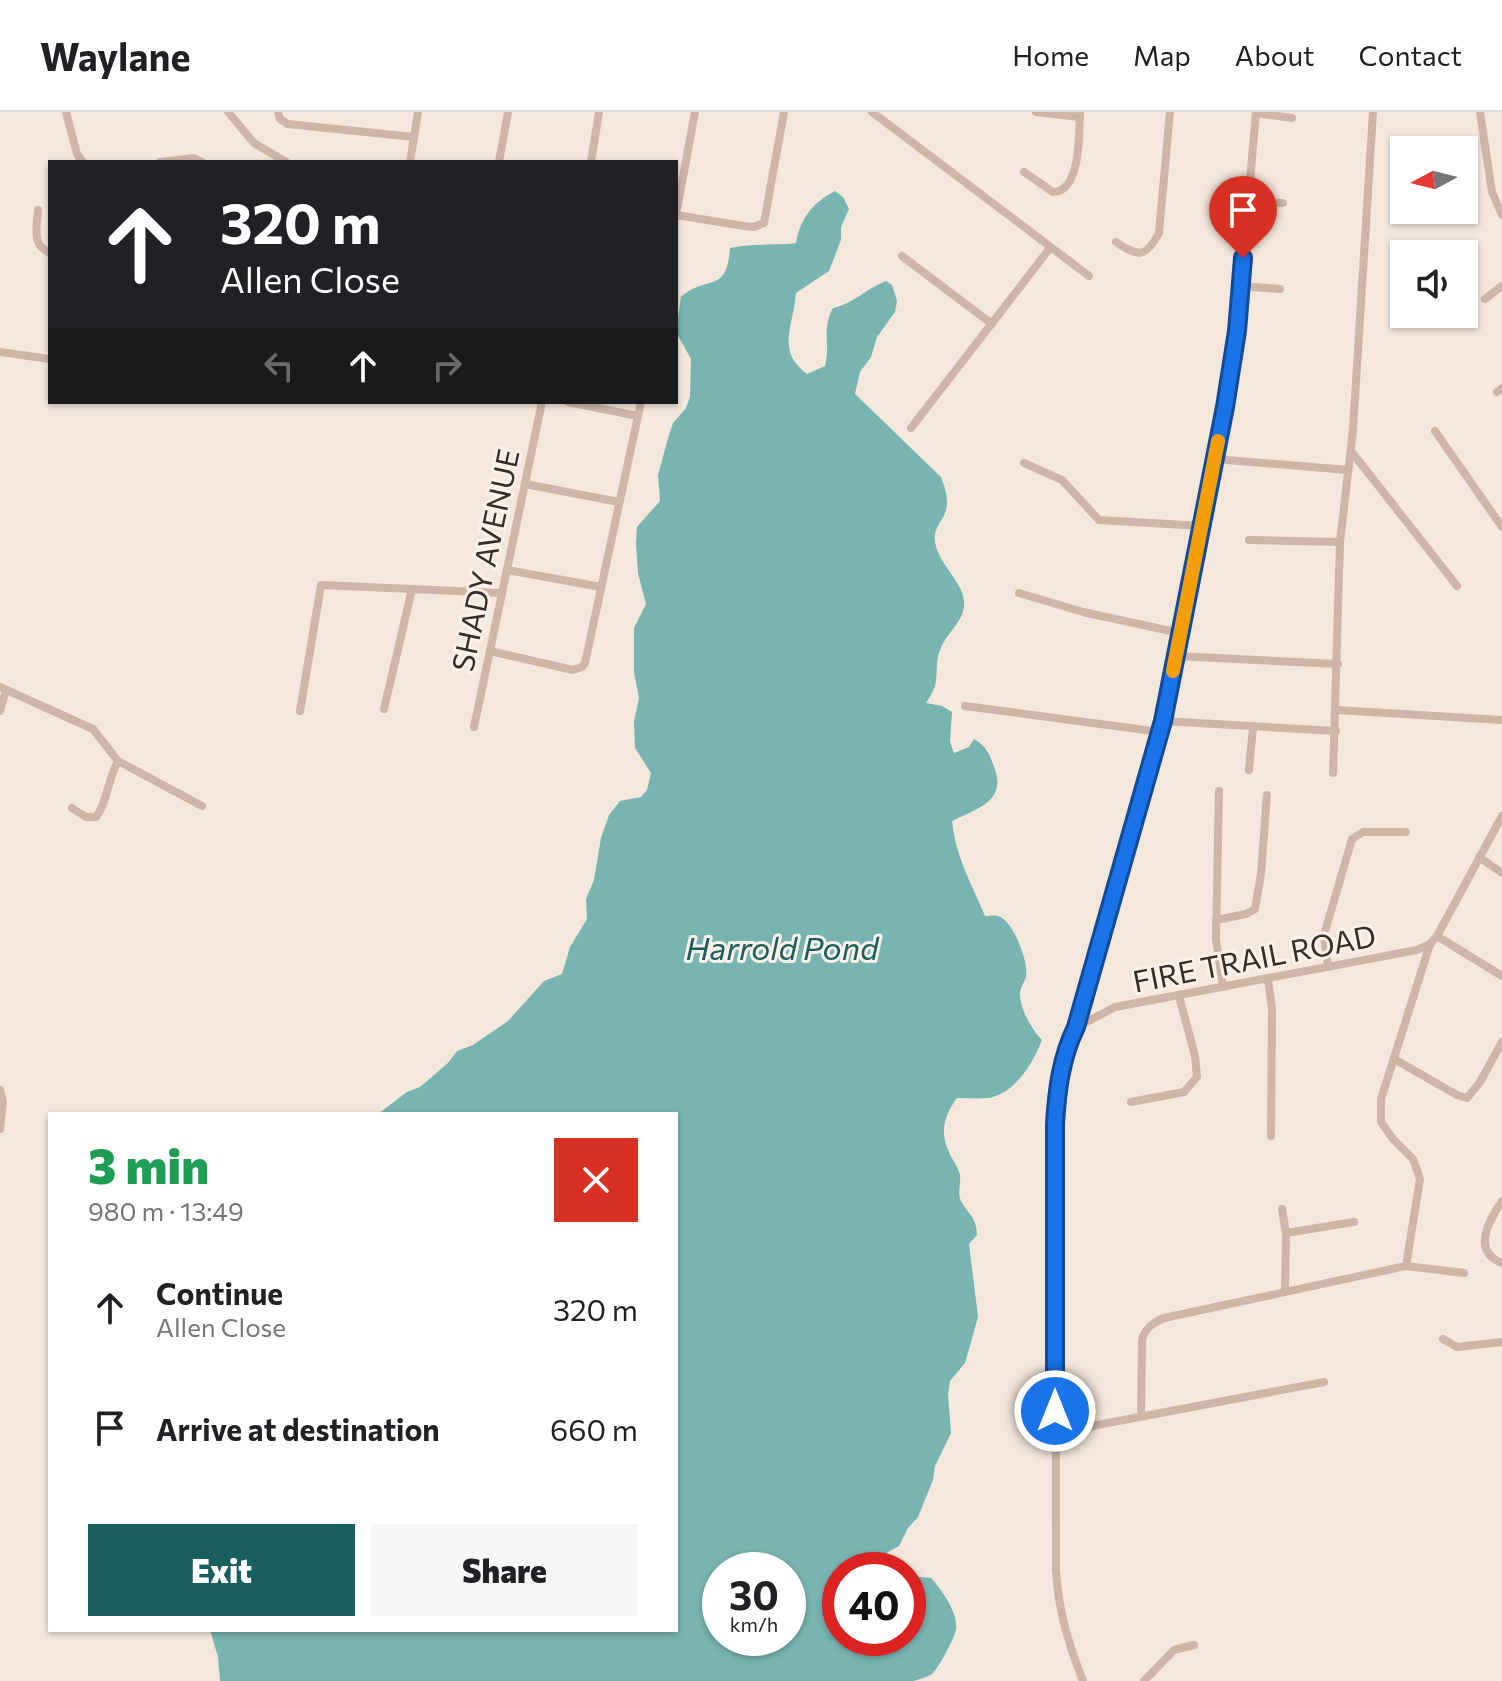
<!DOCTYPE html>
<meta charset="utf-8">
<style>
body{margin:0;font-family:Commissioner,sans-serif;background:#f6f6f6;color:#202124;height:100vh;display:flex;flex-direction:column;font-size:30px;white-space:nowrap}
*{box-sizing:border-box;margin:0}
p{font-size:26px;color:#757577}
.icon{flex:none;width:44px;height:44px;fill:none;stroke:currentColor;stroke-width:2;stroke-linecap:round;stroke-linejoin:round}
.map{position:relative;flex:1;overflow:hidden}
.drawer{position:absolute;left:48px;top:1000px;width:630px;height:520px;display:flex;flex-direction:column;background:#fff;border-radius:0px;box-shadow:0 2px 6px #0004}
.drawer>*{flex:none}
.guide{position:absolute;left:48px;top:48px;width:630px;height:244px;border-radius:0px;box-shadow:0 2px 6px #0004;background:#202124;color:#fff;overflow:hidden}
.needle{width:52px;rotate:263deg}
.controls{position:absolute;left:1390px;top:24px;display:grid;gap:16px}
.controls a{display:grid;place-items:center;width:88px;height:88px;border-radius:0px;background:#fff;box-shadow:0 2px 6px #0004;font-size:40px}
.speed{position:absolute;left:702px;top:1440px;display:flex;gap:16px;font-size:40px;font-weight:700;text-align:center}
.speed>*{display:grid;place-content:center;width:104px;height:104px;border-radius:50%;background:#fff;box-shadow:0 2px 6px #0004;line-height:1}
.speed small{font-size:20px;font-weight:400}
.speed .limit{border:12px solid #d22;background:#fff;color:#111}
.pin{position:absolute;display:grid;place-items:center;width:68px;height:68px;color:#fff;margin:-82px -34px;border-radius:50% 50% 50% 0;rotate:-45deg;box-shadow:0 0 8px #0007}
.pin .icon{rotate:45deg}
.me{position:absolute;width:88px;margin:-44px;rotate:0deg;stroke-linejoin:round;filter:drop-shadow(0 0 6px #0008)}
.turn{display:flex;align-items:center;gap:28px;height:168px;padding:0 40px;font-size:36px}
.turn .icon{width:104px;height:104px;stroke-width:2.5}
.turn b{display:block;font-size:56px;line-height:68px}
.lanes{display:flex;align-items:center;height:76px;padding:0 40px;background:#0003;justify-content:center;gap:40px;direction:ltr}
.lanes .off{opacity:.35}
.round{display:grid;place-items:center;flex:none;width:84px;height:84px;border-radius:0px;background:#f6f6f6}
.summary{display:flex;align-items:center;justify-content:space-between;height:136px;padding:0 40px}
h1{font-size:48px;font-weight:800;line-height:60px;color:#1e9e55}
.cta{display:flex;gap:16px;margin-top:auto;padding:16px 40px}
.cta a{flex:1;height:92px;border-radius:0px;background:#195e5e;color:#fff;font-size:32px;font-weight:800;line-height:92px;text-align:center}
.cta a+a{background:#f6f6f6;color:#202124}
ul{padding:0;list-style:none}
li{display:flex;align-items:center;gap:24px;height:120px;padding:0 40px}
li div{flex:1}
li b{display:block;font-size:30px}
li em{font-style:normal}
header{display:flex;align-items:center;gap:48px;box-sizing:border-box;height:112px;padding:0 40px;background:#fff;border-bottom:2px solid #e0e0e0}
header strong{font-size:38px}
nav{display:flex;gap:44px;margin-inline-start:auto;font-size:28px}
.map>svg:first-child{display:block}
.water{fill:#78b4b2;fill-rule:evenodd}
.lines{fill:none;stroke-linecap:round;stroke-linejoin:round}
.minor{stroke:#ceb5a6;stroke-width:8}
.route-casing{stroke:#114b97;stroke-width:20}
.route{stroke:#1a73e8;stroke-width:14}
.slow{stroke:#f59e0b;stroke-width:14}
.labels{text-anchor:middle;dominant-baseline:central;stroke-width:6;stroke-linejoin:round;paint-order:stroke}
.street-label{font-size:30px;fill:#392c28;stroke:#fbf1e8}
.water-label{font-size:32px;font-style:italic;fill:#195e5e;stroke:#fbf1e8}
</style>
<header>
<strong>Waylane</strong>
<nav><a>Home</a><a>Map</a><a>About</a><a>Contact</a></nav>
</header>
<div class="map">
<svg width="1502" height="1569" viewBox="0 0 1502 1569">
<rect width="100%" height="100%" fill="#f4e7db"/>
<!-- water -->
<path class="water" d="M835,79L843,85L849,97L841,115V128L829,159L796,181C794,213 775,239 807,262L825,254C831,232 821,218 833,196C855,191 867,176 886,169L892,173L897,189L895,200L877,225L871,245L860,260L855,282L941,365C945,376 950,389 945,401C941,411 933,417 935,429C937,447 953,461 961,478C973,505 948,516 940,538C935,549 938,563 935,574C933,580 929,586 926,591L942,594L952,600L950,630L954,641L969,635L974,627C985,633 989,641 993,652C1008,688 981,695 952,709C956,746 971,770 985,804C990,804 994,803 998,804C1013,808 1029,850 1026,865C1024,871 1020,875 1020,882C1020,897 1032,918 1042,928C1033,951 1015,982 988,986C978,987 967,986 957,986C945,1002 939,1020 949,1040C952,1048 958,1054 960,1063C961,1072 957,1081 961,1089C968,1102 977,1106 977,1123L969,1132L978,1205L965,1251L950,1269L948,1282L951,1321L935,1354L933,1368L918,1405L908,1416L899,1434L888,1440L872,1458H840V1526H908L909,1464L931,1466C941,1477 958,1500 956,1517C955,1526 939,1555 932,1562C928,1565 919,1567 914,1569H220L218,1545L210,1518H676V1002H378L407,980L420,975L448,951L457,939L473,933L508,909L544,869L562,862L570,835L587,807L586,787L594,768L601,726L609,703L620,689L641,685L647,678L651,661L635,636L634,609L639,586L634,560V516L646,492L638,461L636,432L637,415L660,389L658,363L669,323L673,311L686,296L690,285L691,247L676,220L681,185C707,162 727,183 730,136C753,131 774,134 796,131C800,107 813,90 835,79ZM720,1458H788V1526H720Z"/>
<g class="lines">
<!-- minor -->
<g class="minor">
<path d="M66,0L77,42L83,50"/>
<path d="M228,0L254,31L286,50"/>
<path d="M278,0L280,7L288,12L414,25"/>
<path d="M872,0L1089,164"/>
<path d="M1036,0L1080,5"/>
<path d="M1480,0L1492,80L1502,103"/>
<path d="M1256,1L1292,6"/>
<path d="M160,50L194,46L202,50"/>
<path d="M410,50L418,0"/>
<path d="M499,50L508,0"/>
<path d="M591,50L599,0"/>
<path d="M1024,60L1053,80C1081,80 1079,21 1080,0"/>
<path d="M1248,89L1283,91"/>
<path d="M38,98C37,116 31,133 50,141"/>
<path d="M676,103L744,114L754,115L764,111L784,0"/>
<path d="M676,103L695,0"/>
<path d="M1116,130C1138,145 1146,146 1159,121L1170,0"/>
<path d="M902,144L992,212"/>
<path d="M1241,174L1280,177"/>
<path d="M1485,187L1502,174"/>
<path d="M0,240L50,247"/>
<path d="M1497,280L1502,276"/>
<path d="M568,290L638,304"/>
<path d="M911,316L1050,136"/>
<path d="M1435,319L1502,415"/>
<path d="M1351,339L1457,474"/>
<path d="M1215,347L1348,358"/>
<path d="M1024,351L1062,368L1099,408L1202,414"/>
<path d="M525,372L619,390"/>
<path d="M1249,428L1340,430"/>
<path d="M507,458L601,475"/>
<path d="M1019,481L1083,500L1180,521"/>
<path d="M490,539L573,558L582,555L585,551L641,290"/>
<path d="M1176,544L1338,552"/>
<path d="M0,575L93,617L118,649L202,694"/>
<path d="M965,594L1160,620"/>
<path d="M384,597L412,477"/>
<path d="M1336,598L1502,608"/>
<path d="M0,599L6,578"/>
<path d="M300,599L321,473L502,481"/>
<path d="M1163,609L1336,619"/>
<path d="M474,615L542,290"/>
<path d="M1249,658L1253,615"/>
<path d="M1333,661L1340,430L1353,318L1373,0"/>
<path d="M1219,679L1216,827L1223,875"/>
<path d="M72,696L86,705H96C107,691 108,667 118,649"/>
<path d="M1479,745L1502,761"/>
<path d="M1216,808L1246,802L1255,797L1261,762L1267,683"/>
<path d="M1437,824L1502,864"/>
<path d="M1328,855L1324,823L1352,727L1363,720H1406"/>
<path d="M1268,867L1272,897L1271,1024"/>
<path d="M1077,915L1115,895L1417,838L1430,832L1437,824L1502,704"/>
<path d="M1394,947L1457,983L1467,986L1480,970L1502,930"/>
<path d="M0,978L3,990L0,1017"/>
<path d="M1131,990L1184,980L1197,965L1195,944L1179,884"/>
<path d="M1502,1089C1489,1108 1471,1139 1502,1151"/>
<path d="M1282,1097L1286,1121"/>
<path d="M1406,1154L1420,1067L1413,1047L1393,1027L1381,1010V987L1430,832"/>
<path d="M1285,1178L1286,1121L1354,1110"/>
<path d="M1443,1227L1457,1235L1502,1230"/>
<path d="M1141,1304L1142,1228C1145,1216 1153,1211 1164,1206L1406,1154L1464,1161"/>
<path d="M1055,1321L1324,1270"/>
<path d="M1083,1569C1068,1531 1058,1497 1056,1457L1055,1012C1057,978 1061,945 1076,915L1163,609L1212,360L1237,219L1256,0"/>
<path d="M1144,1569L1174,1538L1194,1533"/>
</g>
</g>
<g class="lines">
<defs>
<path id="route" d="M1055,1299V1012C1057,978 1061,946 1076,915L1163,609L1225,295L1237,219L1243,146"/>
</defs>
<!-- route casing -->
<use href="#route" class="route-casing"/>
<!-- route -->
<use href="#route" class="route"/>
<!-- slow -->
<path class="slow" d="M1173,559L1218,329"/>
</g>
<g class="labels">
<!-- street labels -->
<g class="street-label">
<text transform="translate(484 448) rotate(-78)">SHADY AVENUE</text>
<text transform="translate(1254 845) rotate(-11)">FIRE TRAIL ROAD</text>
</g>
<!-- water labels -->
<g class="water-label">
<text x="782" y="835">Harrold Pond</text>
</g>
</g>
</svg>
<div class="controls">
<a><svg class="needle" viewBox="-14 -14 28 28"><path d="M0-13l5 13h-10z" fill="#e53935"/><path d="M0 13l5-13h-10z" fill="#757577"/></svg></a>
<a><svg class="icon" aria-label="sound" viewBox="0 0 24 24"><path d="M4 9h4l5-4v14l-5-4H4zM17 9q2 3 0 6"/></svg></a>
</div>
<div class="speed"><div>30<small>km/h</small></div><div class="limit">40</div></div>
<div class="pin" style="left:1243px;top:146px;background:#d93025"><svg class="icon" aria-label="arrive" viewBox="0 0 24 24"><path d="M6 21V4h12l-3 4 3 4H6"/></svg></div>
<svg class="me" style="left:1055px;top:1299px" viewBox="-20 -20 40 40"><circle r="17" fill="#1a73e8" stroke="#fff" stroke-width="3"/><path d="M0-11L8 9 0 5-8 9z" fill="#fff"/></svg>
<div class="guide">
<div class="turn"><svg class="icon" aria-label="ahead" viewBox="0 0 24 24"><path d="M12 20V5M6 11l6-6 6 6"/></svg><div><b>320 m</b>Allen Close</div></div>
<div class="lanes"><svg class="icon off" aria-label="left" viewBox="0 0 24 24"><path d="M17 20v-9H6M10 6l-5 5 5 5"/></svg><svg class="icon" aria-label="ahead" viewBox="0 0 24 24"><path d="M12 20V5M6 11l6-6 6 6"/></svg><svg class="icon off" aria-label="right" viewBox="0 0 24 24"><path d="M7 20v-9h11M14 6l5 5-5 5"/></svg></div>
</div>
<section class="drawer">
<div class="summary"><div><h1>3 min</h1><p>980 m · 13:49</p></div><a class="round" style="background:#d93025;color:#fff"><svg class="icon" aria-label="close" viewBox="0 0 24 24"><path d="M6 6l12 12M18 6L6 18"/></svg></a></div>
<ul>
<li><svg class="icon" aria-label="ahead" viewBox="0 0 24 24"><path d="M12 20V5M6 11l6-6 6 6"/></svg><div><b>Continue</b><p>Allen Close</p></div><em>320 m</em></li>
<li><svg class="icon" aria-label="arrive" viewBox="0 0 24 24"><path d="M6 21V4h12l-3 4 3 4H6"/></svg><div><b>Arrive at destination</b></div><em>660 m</em></li>
</ul>
<div class="cta"><a>Exit</a><a>Share</a></div>
</section>
</div>
